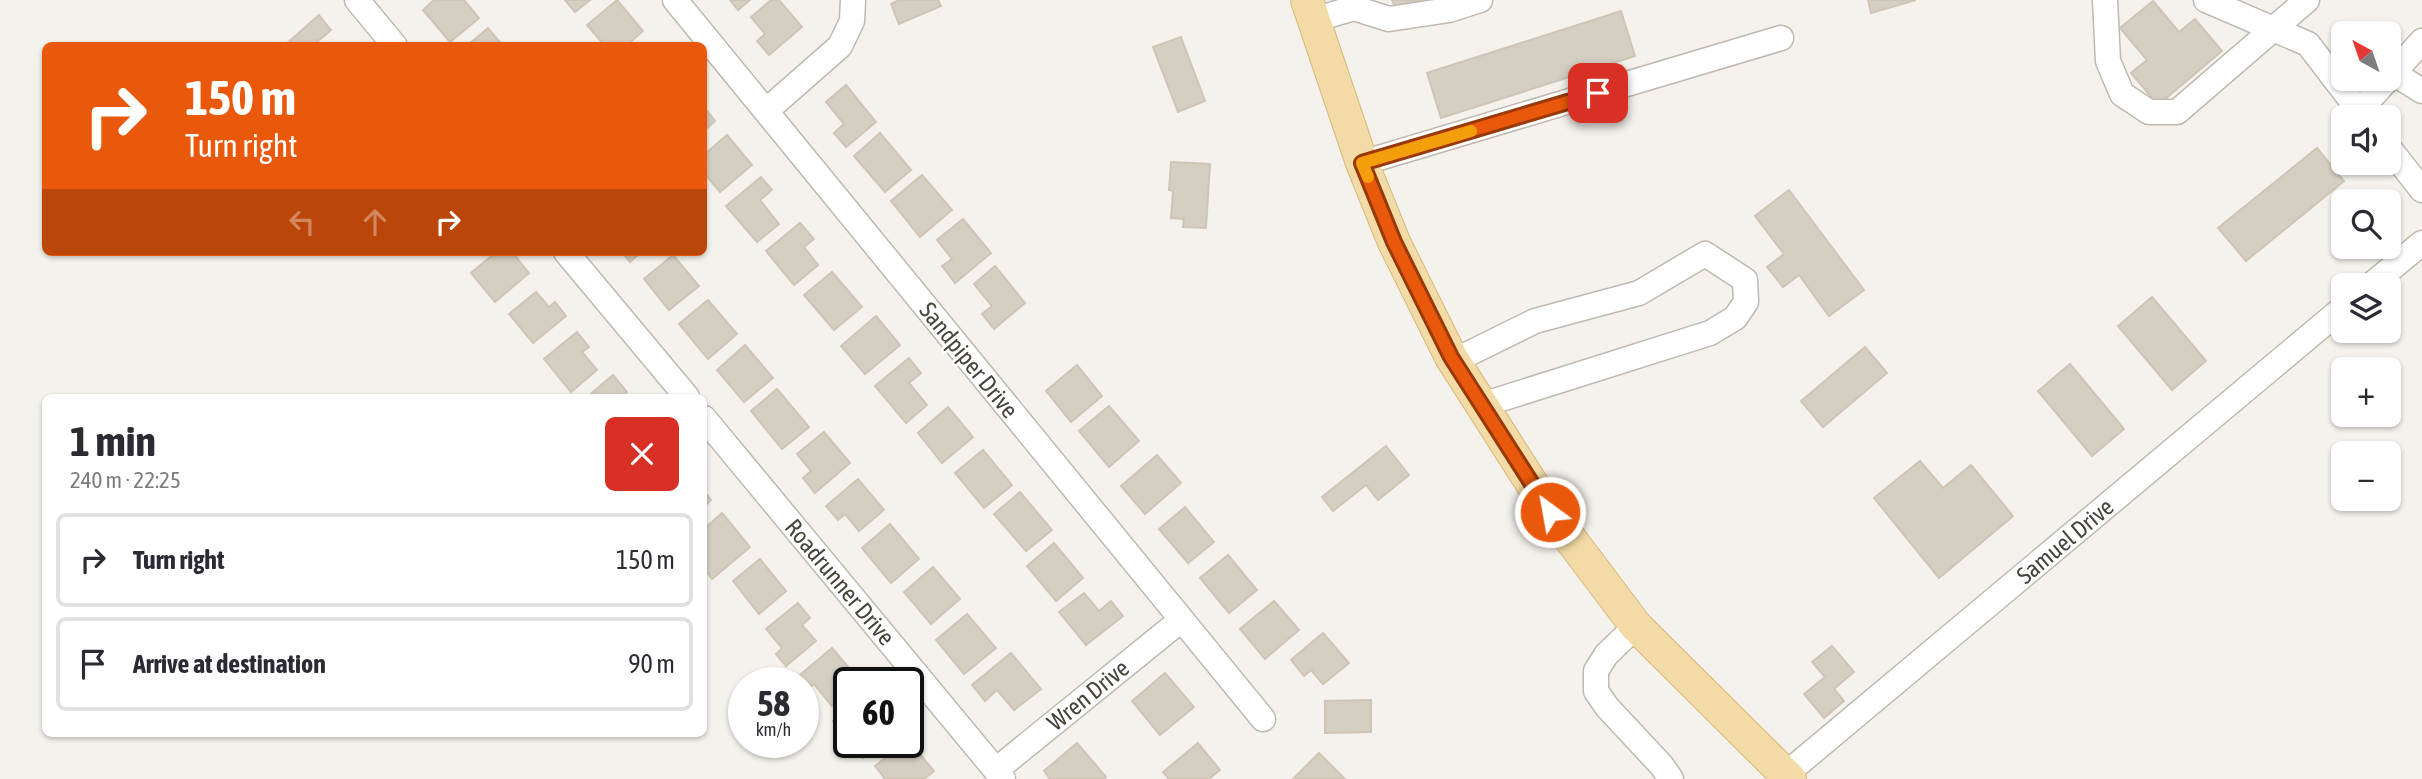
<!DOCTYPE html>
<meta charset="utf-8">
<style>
body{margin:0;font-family:"Asap Condensed",sans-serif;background:#f7f7f7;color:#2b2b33;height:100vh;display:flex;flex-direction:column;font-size:26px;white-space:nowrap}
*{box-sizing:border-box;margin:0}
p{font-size:23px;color:#7c7c81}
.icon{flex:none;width:38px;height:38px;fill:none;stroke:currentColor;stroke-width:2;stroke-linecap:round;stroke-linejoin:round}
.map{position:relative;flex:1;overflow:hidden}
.sheet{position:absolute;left:42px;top:394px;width:665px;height:343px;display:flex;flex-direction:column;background:#fff;border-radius:10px;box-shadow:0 2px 5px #0004}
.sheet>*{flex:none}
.top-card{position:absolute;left:42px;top:42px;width:665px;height:214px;border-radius:10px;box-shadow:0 2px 5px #0004;background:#ea580c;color:#fff;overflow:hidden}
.needle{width:46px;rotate:320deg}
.tools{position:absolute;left:2331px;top:21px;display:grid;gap:14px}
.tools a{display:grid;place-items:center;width:70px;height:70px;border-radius:10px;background:#fff;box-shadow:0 2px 5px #0004;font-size:35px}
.speed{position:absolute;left:728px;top:667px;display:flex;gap:14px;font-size:35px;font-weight:700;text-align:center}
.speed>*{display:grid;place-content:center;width:91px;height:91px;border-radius:50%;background:#fff;box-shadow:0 2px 5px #0004;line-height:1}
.speed small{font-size:18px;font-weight:400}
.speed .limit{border:4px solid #111;border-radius:10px;background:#fff;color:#111}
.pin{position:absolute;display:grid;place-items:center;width:60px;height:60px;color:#fff;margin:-30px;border-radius:14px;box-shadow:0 4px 10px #0006}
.me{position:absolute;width:77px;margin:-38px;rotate:328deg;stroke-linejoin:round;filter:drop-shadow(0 0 5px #0008)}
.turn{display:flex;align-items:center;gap:24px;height:147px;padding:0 28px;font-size:32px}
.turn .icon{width:91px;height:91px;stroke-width:2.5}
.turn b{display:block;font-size:49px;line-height:60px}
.lanes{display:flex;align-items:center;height:66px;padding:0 28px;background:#0003;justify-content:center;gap:35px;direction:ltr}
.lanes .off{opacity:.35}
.round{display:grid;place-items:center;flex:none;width:74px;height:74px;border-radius:10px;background:#f7f7f7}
.head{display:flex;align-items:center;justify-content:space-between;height:119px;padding:0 28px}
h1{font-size:42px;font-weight:700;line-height:52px}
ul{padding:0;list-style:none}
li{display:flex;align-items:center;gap:21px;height:94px;margin:0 14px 10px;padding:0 14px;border:4px solid #e1e1e2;border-radius:10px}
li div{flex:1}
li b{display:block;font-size:26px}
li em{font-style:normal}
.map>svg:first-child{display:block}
.building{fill:#d5cec3;stroke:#cfc5b7;stroke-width:2}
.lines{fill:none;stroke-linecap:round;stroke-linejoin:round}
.minor-casing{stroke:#bfb9b0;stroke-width:27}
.major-casing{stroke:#d7b879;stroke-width:34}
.minor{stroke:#fff;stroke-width:24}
.major{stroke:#f3dba7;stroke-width:32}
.route-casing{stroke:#983908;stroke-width:18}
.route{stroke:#ea580c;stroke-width:12}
.slow{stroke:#f59e0b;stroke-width:12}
.labels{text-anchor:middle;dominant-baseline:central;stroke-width:5;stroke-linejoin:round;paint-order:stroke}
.street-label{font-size:24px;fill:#48433b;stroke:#fff}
</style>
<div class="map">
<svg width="2422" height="779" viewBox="0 0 2422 779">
<rect width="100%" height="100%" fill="#f5f2ed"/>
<!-- building -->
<g class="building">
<path d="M434,0H464L479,18L450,42L423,10Z"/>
<path d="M565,0H590L575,12Z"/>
<path d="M617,0L643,31L626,46H605L587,25Z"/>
<path d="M730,0H750L738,10Z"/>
<path d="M771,0H779L802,27L769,55L757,41L765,34L751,17Z"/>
<path d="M938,0L941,6L899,24L891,4L899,0Z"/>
<path d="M1392,0H1422L1396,10Z"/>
<path d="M1868,0H1916L1871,13Z"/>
<path d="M2153,1L2179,32L2195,19L2222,51L2158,105L2131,73L2147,60L2120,28Z"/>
<path d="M1621,11L1635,56L1441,118L1427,73Z"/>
<path d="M319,15L331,30L317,42L319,46H284Z"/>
<path d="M488,28L503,46H467Z"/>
<path d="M1181,37L1205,101L1178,112L1153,47Z"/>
<path d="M846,85L876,122L846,147L834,133L844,124L826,102Z"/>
<path d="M704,107L715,121L704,131Z"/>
<path d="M880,133L911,170L885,192L854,156Z"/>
<path d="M727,135L752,165L720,192L704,173V155Z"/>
<path d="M2317,148L2344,181L2246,261L2218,228Z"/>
<path d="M1171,162L1210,164L1206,228L1183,227L1184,219L1171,218L1173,191L1169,190Z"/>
<path d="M922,175L952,210L920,237L891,201Z"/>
<path d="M761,177L772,190L760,200L779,224L757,242L726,206Z"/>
<path d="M1789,190L1864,290L1829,316L1799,275L1783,287L1767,267L1784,254L1755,216Z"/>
<path d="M963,219L991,253L955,283L942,266L952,259L937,240Z"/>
<path d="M800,223L814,239L804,247L818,265L794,285L766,251Z"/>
<path d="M496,252H512L529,273L495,302L471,273Z"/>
<path d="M622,252H641L630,262Z"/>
<path d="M673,255L699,286L669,310L644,279Z"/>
<path d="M995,266L1025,303L994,329L982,314L992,306L974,284Z"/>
<path d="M832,272L862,307L834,330L804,295Z"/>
<path d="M536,292L549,307L555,302L566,316L533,343L509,314Z"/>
<path d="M2152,297L2206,361L2172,390L2118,326Z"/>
<path d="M708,300L737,334L708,359L679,324Z"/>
<path d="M876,316L900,345L865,374L841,346Z"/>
<path d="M577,332L589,347L582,352L597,370L571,392L544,359Z"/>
<path d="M745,345L773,378L744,402L717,370Z"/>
<path d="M1865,347L1887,373L1823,427L1801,401Z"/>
<path d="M909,358L921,373L909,383L927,405L906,423L875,386Z"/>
<path d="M2070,364L2124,429L2092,456L2038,391Z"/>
<path d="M1077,365L1102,396L1071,422L1046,391Z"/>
<path d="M613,375L627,392L620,397H587Z"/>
<path d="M777,389L809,427L782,449L751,411Z"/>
<path d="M1109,406L1139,441L1109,467L1079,431Z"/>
<path d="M948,407L973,437L942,463L918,433Z"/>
<path d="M824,432L850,463L815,493L803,478L811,471L797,454Z"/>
<path d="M1386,446L1409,475L1378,500L1366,485L1333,511L1322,497Z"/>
<path d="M983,450L1012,485L984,508L955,473Z"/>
<path d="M1157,455L1181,483L1145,514L1121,486Z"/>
<path d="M1920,461L1943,488L1971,465L2013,516L1939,578L1874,498Z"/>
<path d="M858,479L884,510L859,531L845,514L838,520L826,506Z"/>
<path d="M704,491L711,500L704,507Z"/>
<path d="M1020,492L1052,530L1026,551L994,514Z"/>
<path d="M1185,507L1214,542L1188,563L1159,529Z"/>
<path d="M722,513L750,547L712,579L704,568V529Z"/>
<path d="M890,524L919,559L891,583L862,548Z"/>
<path d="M1054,543L1083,578L1056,601L1027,566Z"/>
<path d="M1228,555L1257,590L1229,613L1200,578Z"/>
<path d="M760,559L786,591L759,614L733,581Z"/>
<path d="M933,567L960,599L931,624L904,592Z"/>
<path d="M1084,593L1099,611L1111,601L1123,616L1086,645L1059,612Z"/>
<path d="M1274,601L1299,630L1265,659L1240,629Z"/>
<path d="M798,603L810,618L802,625L816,641L786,666L776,654L782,648L766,629Z"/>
<path d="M967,614L996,648L964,674L936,640Z"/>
<path d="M1323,633L1349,663L1323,684L1311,670L1304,676L1291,660Z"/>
<path d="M1832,646L1854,672L1834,689L1844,701L1824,718L1804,694L1825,677L1812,662Z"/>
<path d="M832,648L861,682H849V692L832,706L814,684L805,691L803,682H798L795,679Z"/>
<path d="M1011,653L1041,689L1014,710L997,690L985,701L972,685Z"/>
<path d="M1165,673L1194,707L1160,735L1132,701Z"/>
<path d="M1371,700V732L1325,733V701Z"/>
<path d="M849,708V740L833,721Z"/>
<path d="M908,740L934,771L924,779H885L875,766Z"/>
<path d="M850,742H882L863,758Z"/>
<path d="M1077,743L1106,777L1104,779H1050L1044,771Z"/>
<path d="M1198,743L1220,770L1209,779H1169L1163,772Z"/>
<path d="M1319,753L1345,779H1293Z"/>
</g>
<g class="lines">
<defs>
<g id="minor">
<path d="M357,0L395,46"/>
<path d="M675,0L1263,719"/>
<path d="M2105,0L2108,61L2122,94L2149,112H2177L2307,0"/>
<path d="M2206,0L2308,44L2364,117"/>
<path d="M1313,20L1354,8L1389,19L1449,10L1480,0"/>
<path d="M2393,73L2422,91"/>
<path d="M2389,78L2422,41"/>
<path d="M766,111L840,46L852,21L853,0"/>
<path d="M2359,111L2388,79"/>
<path d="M2389,148L2422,190"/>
<path d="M1362,163L1781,38"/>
<path d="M566,252L687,397"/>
<path d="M2371,285L2422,243"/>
<path d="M1454,361L1535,321L1639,293L1705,254L1745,280L1746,302L1735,318L1710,333L1482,405"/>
<path d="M704,418L1003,779"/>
<path d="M1636,626L1606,655L1596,671V691L1607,707L1662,766L1671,779"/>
<path d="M996,770L1181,620"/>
<path d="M1786,774L2343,308"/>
</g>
<path id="major" d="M1307,0L1362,163L1394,242L1451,357L1550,512L1636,626L1790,779"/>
</defs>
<!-- minor casing -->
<use href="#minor" class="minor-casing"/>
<!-- major casing -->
<use href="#major" class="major-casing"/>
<!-- minor -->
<use href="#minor" class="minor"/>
<!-- major -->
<use href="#major" class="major"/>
</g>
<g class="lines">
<defs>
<path id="route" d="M1550,512L1451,357L1394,242L1362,163L1598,93"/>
</defs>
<!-- route casing -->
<use href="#route" class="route-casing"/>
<!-- route -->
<use href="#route" class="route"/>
<!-- slow -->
<path class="slow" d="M1368,177L1362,163L1471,131"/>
</g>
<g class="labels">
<!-- street labels -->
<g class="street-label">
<text transform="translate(969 360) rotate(51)">Sandpiper Drive</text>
<text transform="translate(2065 541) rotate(-40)">Samuel Drive</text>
<text transform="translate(840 582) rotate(50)">Roadrunner Drive</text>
<text transform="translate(1088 695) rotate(-39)">Wren Drive</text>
</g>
</g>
</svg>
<div class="tools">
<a><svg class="needle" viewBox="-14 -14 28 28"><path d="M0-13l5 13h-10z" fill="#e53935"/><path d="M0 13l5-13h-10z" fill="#7c7c81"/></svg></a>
<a><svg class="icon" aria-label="sound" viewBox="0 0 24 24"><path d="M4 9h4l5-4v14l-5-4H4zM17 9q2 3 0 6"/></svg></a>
<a><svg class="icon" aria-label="search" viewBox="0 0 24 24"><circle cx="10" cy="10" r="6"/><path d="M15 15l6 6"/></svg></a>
<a><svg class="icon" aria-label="layers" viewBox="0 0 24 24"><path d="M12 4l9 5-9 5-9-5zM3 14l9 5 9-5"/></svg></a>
<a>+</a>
<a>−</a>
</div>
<div class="speed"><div>58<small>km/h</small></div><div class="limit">60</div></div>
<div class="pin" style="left:1598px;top:93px;background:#d93025"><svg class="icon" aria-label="arrive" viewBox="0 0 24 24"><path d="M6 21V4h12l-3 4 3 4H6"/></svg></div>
<svg class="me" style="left:1550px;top:512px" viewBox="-20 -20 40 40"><circle r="17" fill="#ea580c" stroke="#fff" stroke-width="3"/><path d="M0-11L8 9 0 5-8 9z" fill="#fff"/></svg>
<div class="top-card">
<div class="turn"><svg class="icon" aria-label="right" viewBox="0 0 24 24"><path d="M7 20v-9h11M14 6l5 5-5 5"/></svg><div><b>150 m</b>Turn right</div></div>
<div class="lanes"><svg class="icon off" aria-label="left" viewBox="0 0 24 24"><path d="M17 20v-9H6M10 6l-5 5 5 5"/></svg><svg class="icon off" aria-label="ahead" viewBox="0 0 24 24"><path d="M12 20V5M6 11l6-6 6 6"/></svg><svg class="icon" aria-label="right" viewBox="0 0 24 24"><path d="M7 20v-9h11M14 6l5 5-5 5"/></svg></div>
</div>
<section class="sheet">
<div class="head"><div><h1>1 min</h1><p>240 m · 22:25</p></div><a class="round" style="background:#d93025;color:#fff"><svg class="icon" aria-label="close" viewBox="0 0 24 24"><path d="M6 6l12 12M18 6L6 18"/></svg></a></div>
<ul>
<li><svg class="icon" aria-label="right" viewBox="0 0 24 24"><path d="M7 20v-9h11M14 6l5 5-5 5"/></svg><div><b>Turn right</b></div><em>150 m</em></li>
<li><svg class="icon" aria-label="arrive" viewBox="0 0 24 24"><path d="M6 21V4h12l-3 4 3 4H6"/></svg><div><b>Arrive at destination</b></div><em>90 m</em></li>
</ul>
</section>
</div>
